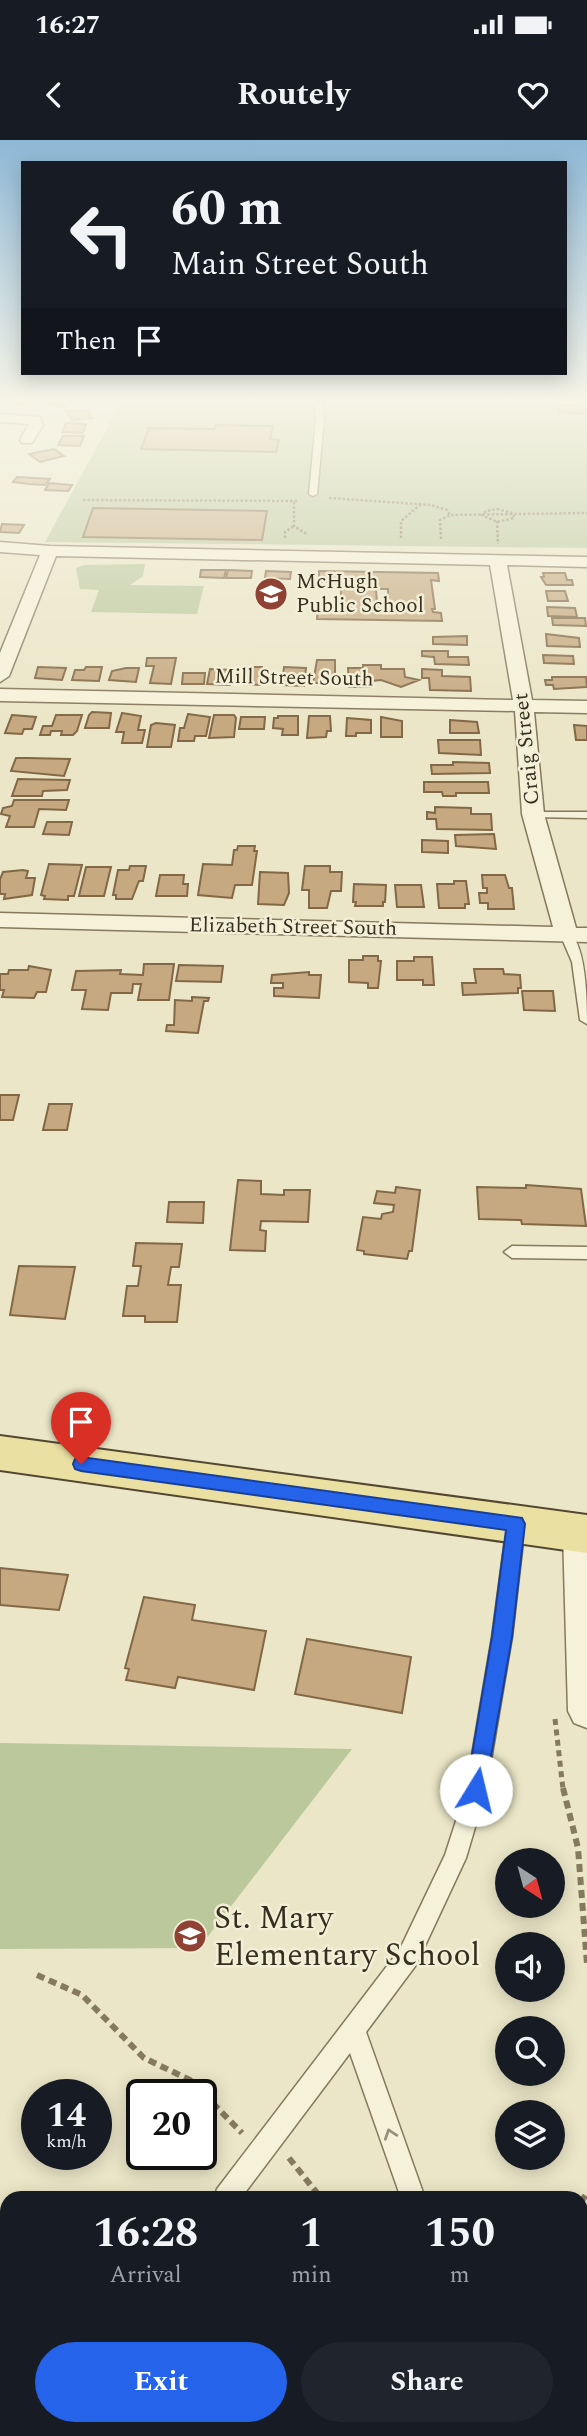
<!DOCTYPE html>
<style>
body{margin:0;font-family:Spectral,serif;background:#20242c;color:#f1f3f6;height:100vh;display:flex;flex-direction:column;font-size:26px;white-space:nowrap}
*{box-sizing:border-box;margin:0}
p{font-size:23px;color:#9ea1a6}
.icon{flex:none;width:38px;height:38px;fill:none;stroke:currentColor;stroke-width:2;stroke-linecap:round;stroke-linejoin:round}
.map{position:relative;flex:1;overflow:hidden}
.sheet{position:absolute;left:0px;top:2051px;width:588px;height:245px;display:flex;flex-direction:column;background:#171b24;border-radius:21px 21px 0 0;box-shadow:0 4px 18px #0003}
.sheet>*{flex:none}
.banner{position:absolute;left:21px;top:21px;width:546px;height:214px;border-radius:0px;box-shadow:0 4px 18px #0003;background:#171b24;color:#f1f3f6;overflow:hidden}
.needle{width:46px;rotate:144deg}
.fabs{position:absolute;left:495px;top:1708px;display:grid;gap:14px}
.fabs a{display:grid;place-items:center;width:70px;height:70px;border-radius:50%;background:#171b24;box-shadow:0 4px 18px #0003;font-size:35px}
.speed{position:absolute;left:21px;top:1939px;display:flex;gap:14px;font-size:35px;font-weight:700;text-align:center}
.speed>*{display:grid;place-content:center;width:91px;height:91px;border-radius:50%;background:#171b24;box-shadow:0 4px 18px #0003;line-height:1}
.speed small{font-size:18px;font-weight:400}
.speed .limit{border:4px solid #111;border-radius:10px;background:#fff;color:#111}
.pin{position:absolute;display:grid;place-items:center;width:60px;height:60px;color:#fff;margin:-72px -30px;border-radius:50% 50% 50% 0;rotate:-45deg;box-shadow:0 0 7px #0007}
.pin .icon{rotate:45deg}
.me{position:absolute;width:77px;margin:-38px;rotate:9deg;stroke-linejoin:round;filter:drop-shadow(0 0 5px #0008)}
.turn{display:flex;align-items:center;gap:24px;height:147px;padding:0 35px;font-size:32px}
.turn .icon{width:91px;height:91px;stroke-width:2.5}
.turn b{display:block;font-size:49px;line-height:60px}
.then{display:flex;align-items:center;height:66px;padding:0 35px;background:#0003;gap:14px;font-size:26px}
.eta{display:flex;justify-content:space-evenly;align-items:center;height:119px;text-align:center}
.eta b{font-size:42px;font-weight:700;line-height:49px}
.primary-button{display:flex;gap:14px;margin-top:auto;padding:14px 35px}
.primary-button a{flex:1;height:80px;border-radius:42px;background:#2563eb;color:#fff;font-size:28px;font-weight:700;line-height:80px;text-align:center}
.primary-button a+a{background:#20242c;color:#f1f3f6}
.status{display:flex;justify-content:space-between;align-items:center;height:49px;padding:0 35px;background:#171b24;direction:ltr}
.status svg{height:19px;fill:currentColor}
header{display:flex;justify-content:space-between;align-items:center;height:91px;padding:0 35px;background:#171b24;font-size:32px;font-weight:700}
.map>svg:first-child{display:block}
.green{fill:#bbc89c}
.building{fill:#c6a980;stroke:#826846;stroke-width:2;fill-rule:evenodd}
.lines{fill:none;stroke-linecap:round;stroke-linejoin:round}
.lane-casing{stroke:#85795e;stroke-width:3}
.street-casing{stroke:#85795e;stroke-width:3}
.primary-casing{stroke:#534732;stroke-width:4}
.path-far2{stroke:#85795e;stroke-width:2.5;stroke-dasharray:2.5 2;stroke-linecap:butt}
.path-far1{stroke:#85795e;stroke-width:5;stroke-dasharray:6 4.5;stroke-linecap:butt}
.path{stroke:#85795e;stroke-width:6;stroke-dasharray:8 5;stroke-linecap:butt}
.lane{fill:#f6f2da;fill-rule:evenodd}
.street{fill:#f6f2da;fill-rule:evenodd}
.primary{fill:#eae0a2;fill-rule:evenodd}
.oneway{stroke:#96907d}
.route{fill:#2563eb;stroke:#184099;stroke-width:2}
.labels{text-anchor:middle;dominant-baseline:central;stroke-width:5;stroke-linejoin:round;paint-order:stroke}
.far-poi-label{font-size:21px;fill:#362f20;stroke:#f3efd6;text-anchor:start}
.far-street-label{font-size:21px;fill:#362f20;stroke:#f3efd6}
.near-poi-label{font-size:32px;fill:#362f20;stroke:#f3efd6;text-anchor:start}
</style>
<div class="status"><b>16:27</b><svg viewBox="0 0 49 12"><path d="M0 12V9h3v3zM5 12V6h3v6zM10 12V3h3v9zM15 12V0h3v12zM26 1h20v11H26zM47 4h2v5h-2z"/></svg></div>
<header><svg class="icon" aria-label="back" viewBox="0 0 24 24"><path d="M15 5l-7 7 7 7"/></svg>Routely<svg class="icon" aria-label="heart" viewBox="0 0 24 24"><path d="M12 20l-8-8c-3-5 5-10 8-4 3-6 11-1 8 4z"/></svg></header>
<div class="map">
<svg width="587" height="2296" viewBox="0 0 587 2296">
<rect width="100%" height="100%" fill="#ebe6c7"/>
<!-- green -->
<g class="green">
<path d="M123,259H541L587,262V408L45,402Z"/>
<path d="M145,424L143,436L130,445L204,446L197,474L91,472L99,450L80,449L76,428L84,425Z"/>
<path d="M0,1603L352,1609L199,1808L0,1809Z"/>
</g>
<!-- building -->
<g class="building">
<path d="M8,259H33L31,265L5,264Z"/>
<path d="M50,259H66L75,261L65,267L43,263Z"/>
<path d="M559,265L587,266V274L558,272Z"/>
<path d="M86,270L92,278L72,280L66,271Z"/>
<path d="M66,283L86,284L83,293L62,292Z"/>
<path d="M216,285L273,286L270,299L279,300L276,312L141,309L149,288L214,289Z"/>
<path d="M63,296H84L80,306L58,305Z"/>
<path d="M54,309L64,316L40,322L29,314Z"/>
<path d="M17,337L50,339L45,345L29,344L13,342Z"/>
<path d="M49,343L72,345L68,351L45,350Z"/>
<path d="M93,368L267,371L262,400L83,397Z"/>
<path d="M2,384L24,385L19,393L0,392Z"/>
<path d="M201,430H226L224,438L200,437Z"/>
<path d="M228,430L252,431L251,438H226Z"/>
<path d="M266,431L291,432L290,439L265,438Z"/>
<path d="M319,431L438,433L439,441L431,440L435,469H432L433,472L441,473L442,481L317,479L318,467L341,468V442H319ZM376,449H388V463H377Z"/>
<path d="M543,433H565L567,440H572L573,445H546L541,437H544Z"/>
<path d="M546,451H565L568,461H548Z"/>
<path d="M547,467L575,468L577,477L548,476Z"/>
<path d="M552,478H585L586,486L553,485Z"/>
<path d="M546,494L579,498L580,507L547,506Z"/>
<path d="M467,496V505L433,504V497Z"/>
<path d="M422,511H448V517H468L469,525L435,524L434,517L422,516Z"/>
<path d="M543,515L573,516L574,524L544,523Z"/>
<path d="M147,518H176L171,544L150,543L154,526H146Z"/>
<path d="M317,520H335V543H313Z"/>
<path d="M363,525H381V529H404L405,537L419,540L401,547L381,540L372,541V547H349L348,528H363Z"/>
<path d="M38,527L66,528L62,540L35,538Z"/>
<path d="M86,527H102L99,541L72,540L75,530H84Z"/>
<path d="M244,527H262V530H266L264,542L261,545L243,544V542L241,541Z"/>
<path d="M284,527L306,528L304,546L282,545Z"/>
<path d="M126,528H139L136,542L109,540L112,531Z"/>
<path d="M210,529L233,530L230,545L207,544Z"/>
<path d="M422,529L442,530V536L470,537L471,551L430,550L429,538H422Z"/>
<path d="M183,533H205L204,544H182Z"/>
<path d="M552,537H586L587,547L554,549L553,545H546L545,540H552Z"/>
<path d="M92,572L111,573L109,588H85L89,575Z"/>
<path d="M122,573L141,576L138,590H145L142,603H122L124,592H116Z"/>
<path d="M188,574L210,577L206,596H195L194,601H178L180,588H184Z"/>
<path d="M12,575L36,577L32,589H24L22,594L5,593Z"/>
<path d="M56,575H82L77,591L73,595H61L62,591H51L50,595H40L43,586H52Z"/>
<path d="M214,575H234L236,578L234,597L209,598Z"/>
<path d="M278,576H298V595H282L283,589L273,588L274,578H278Z"/>
<path d="M309,576H330L331,591H327L326,597L307,598Z"/>
<path d="M241,577H265L264,589H239Z"/>
<path d="M381,577L402,581V597H381Z"/>
<path d="M347,578L371,580V593H356V596H346Z"/>
<path d="M450,580L477,582L479,593H450Z"/>
<path d="M156,583L175,585L171,607H147L151,585Z"/>
<path d="M574,585L587,586V600H576Z"/>
<path d="M438,600H480L481,615L439,613Z"/>
<path d="M16,618H28L70,619L64,636L11,631Z"/>
<path d="M453,622L489,623L490,633L432,634L431,625H453Z"/>
<path d="M18,639L70,640L67,650L43,651L42,656H12Z"/>
<path d="M424,642H488L489,653H456V656H443L442,652H424Z"/>
<path d="M14,660H69L66,670L39,669L34,687H6L10,676L1,674L3,668L12,666Z"/>
<path d="M435,667L471,668V674H491L492,690L437,689L436,679H427V672L435,673Z"/>
<path d="M47,682H72L69,695L43,694Z"/>
<path d="M494,694L496,709L456,706L455,695Z"/>
<path d="M422,700L448,701V713L422,712Z"/>
<path d="M238,706H255L254,711H257L252,745H235L232,758L198,755L203,724L232,725L234,710H237Z"/>
<path d="M49,724L82,725L74,756H68V760L44,759L45,756L41,755Z"/>
<path d="M130,726H146L143,741H139L132,759H116V755H113L118,730H129Z"/>
<path d="M305,726H330V732H342L341,751H331L327,768H309V750H302Z"/>
<path d="M86,727H111L104,756H79Z"/>
<path d="M23,730L28,731L26,738H35L32,755L4,759L5,754H0V739L3,732Z"/>
<path d="M260,732L288,733L289,753L284,765L258,764Z"/>
<path d="M160,735H184L183,744H188L187,756H156Z"/>
<path d="M482,735H505L509,748H512L514,769H488V763H480L479,753H487V748H483Z"/>
<path d="M454,741H466L469,764H465V768H439L437,744H454Z"/>
<path d="M354,744L386,745L385,762H383V766H355L356,762H353Z"/>
<path d="M395,745H421L424,767H397Z"/>
<path d="M363,816H378V821H381L378,848H368V843L349,842V820H363Z"/>
<path d="M414,817H432L434,845H423V840H397V821H414Z"/>
<path d="M144,824H174L169,860H138L141,844H133L132,853H111L108,870L82,869L86,850H72L76,831L121,830L120,834L143,835Z"/>
<path d="M179,825L223,826L221,842L176,841Z"/>
<path d="M29,826L51,830L46,852H37L34,858L2,857L4,850H0V834H8L9,830H28Z"/>
<path d="M474,829H503L504,834L520,835L521,848H518V853L463,855L462,843H476Z"/>
<path d="M309,832V835H321L319,858L274,856V848H283V843H271L272,835Z"/>
<path d="M522,851H553L555,871L524,870Z"/>
<path d="M192,857L209,858L208,861H204L198,893L166,891L167,885H174L175,860L192,861Z"/>
<path d="M0,955H19L13,980H0Z"/>
<path d="M49,964H72L67,990H43Z"/>
<path d="M238,1040L261,1041V1054L284,1055V1050H310L308,1082L261,1081L260,1090L266,1091L265,1111L230,1110Z"/>
<path d="M526,1045L581,1049L586,1086L522,1084L521,1080L479,1079L477,1047L526,1048Z"/>
<path d="M396,1047L420,1050L412,1111H409L407,1119L364,1114V1111L357,1110L363,1077L381,1079L382,1074L393,1072L394,1065L374,1063L377,1051L395,1053Z"/>
<path d="M169,1062H204L203,1083L167,1082Z"/>
<path d="M136,1103L182,1104L179,1127H171L168,1145H181L177,1182H145V1176H123L127,1146H138L141,1126H133Z"/>
<path d="M19,1126L75,1127L65,1179L10,1175Z"/>
<path d="M0,1428L68,1435L59,1470L0,1465Z"/>
<path d="M144,1457L195,1465L192,1480L266,1491L254,1550L178,1537L175,1548L126,1540L129,1529L125,1528Z"/>
<path d="M307,1499L411,1517L402,1573L295,1554Z"/>
<rect x="382" y="2289" width="147" height="7"/>
</g>
<g class="lines">
<defs>
<g id="lane">
<path d="M314,259H321L324,279L317,354L313,356L309,354L316,279Z"/>
<path d="M529,672H587V678L533,677L529,676Z"/>
<path d="M566,790C587,800 587,863 587,884L580,880L572,822L560,794Z"/>
<path d="M512,1106L587,1107V1119L512,1118L504,1112Z"/>
<path d="M516,1376L522,1379L525,1384L512,1497L486,1650L466,1718L416,1825L366,1892L425,2058H401L350,1913L241,2058H214L217,2049L400,1809L445,1715L466,1650L492,1497L507,1384L510,1379Z"/>
<path d="M43,2289H71L69,2296H41Z"/>
<path d="M168,2289H220L222,2296H170Z"/>
</g>
<g id="street">
<path d="M0,274L40,277L43,285L32,303H22L20,300L29,284L0,282Z"/>
<path d="M0,402L50,406L587,417V427L507,425L532,560L587,561V573L534,572L544,674L576,788H587V802L0,787V773L553,787L522,674L515,571L0,561V549L513,560L490,425L56,416L9,536L0,542V513L40,415L0,412Z"/>
<path d="M580,1379L587,1381V1588L574,1583L568,1571L563,1393L568,1383Z"/>
</g>
<path id="primary" d="M0,1296L587,1375V1413L0,1330Z"/>
</defs>
<!-- lane casing -->
<use href="#lane" class="lane-casing"/>
<!-- street casing -->
<use href="#street" class="street-casing"/>
<!-- primary casing -->
<use href="#primary" class="primary-casing"/>
<!-- path-far2 -->
<g class="path-far2">
<path d="M329,358L431,365L447,370L450,375L587,373"/>
<path d="M83,360L297,361"/>
<path d="M294,362V386L308,395"/>
<path d="M497,369L513,373L514,378L497,382L482,375L486,371Z"/>
<path d="M497,381L498,404"/>
<path d="M285,398V392L294,386"/>
<path d="M401,398V381L421,364"/>
<path d="M441,399L440,380L450,375"/>
</g>
<!-- path-far1 -->
<path class="path-far1" d="M555,1579L563,1649"/>
<!-- path -->
<g class="path">
<path d="M563,1648L578,1708L587,1824"/>
<path d="M37,1835L82,1855L144,1918L190,1940L242,1993"/>
<path d="M289,2018L321,2058"/>
<path d="M581,2062L587,2053"/>
<path d="M0,2122L7,2146"/>
</g>
<!-- lane -->
<use href="#lane" class="lane"/>
<!-- street -->
<use href="#street" class="street"/>
<!-- primary -->
<use href="#primary" class="primary"/>
</g>
<!-- one-way arrows -->
<defs><path id="oneway-chevron" d="M-2-3.5L2.5 0L-2 3.5" fill="none" stroke-width="1.6" stroke-linecap="round" stroke-linejoin="round" transform="scale(1.75)"/></defs>
<use class="oneway" href="#oneway-chevron" transform="translate(390 1994) rotate(-109)"/>
<!-- sky -->
<linearGradient id="sky" x2="0" y2="1"><stop stop-color="#8eb8d6"/><stop offset="0.45" stop-color="#f6f4e6"/><stop offset="1" stop-color="#f6f4e6" stop-opacity="0"/></linearGradient>
<rect width="587" height="581" fill="url(#sky)"/>
<!-- route -->
<path class="route" d="M81,1317L522,1378L525,1384L512,1497L484,1657L476,1660L469,1657L466,1650L492,1497L506,1390L81,1331L75,1329L73,1324L75,1319Z"/>
<!-- icons -->
<defs>
<symbol id="school-disc" viewBox="-11 -11 22 22"><circle r="9.5" fill="#8f4233" stroke="#f3efd6"/><path d="M0-5L7-2L0 1L-7-2ZM-4 1L0 2.5L4 1V4Q0 6-4 4Z" fill="#fff"/></symbol>
</defs>
<g fill-rule="evenodd">
<use href="#school-disc" x="252" y="435" width="38" height="38"/>
<use href="#school-disc" x="171" y="1777" width="38" height="38"/>
</g>
<g class="labels">
<!-- far-poi labels -->
<g class="far-poi-label">
<text x="296" y="442">McHugh<tspan x="296" dy="24">Public School</tspan></text>
</g>
<!-- far-street labels -->
<g class="far-street-label">
<text transform="translate(294 538) rotate(1)">Mill Street South</text>
<text transform="translate(527 609) rotate(-96)">Craig Street</text>
<text transform="translate(293 787) rotate(1)">Elizabeth Street South</text>
</g>
<!-- near-poi labels -->
<g class="near-poi-label">
<text x="214" y="1778">St. Mary<tspan x="214" dy="37">Elementary School</tspan></text>
</g>
</g>
</svg>
<div class="fabs">
<a><svg class="needle" viewBox="-14 -14 28 28"><path d="M0-13l5 13h-10z" fill="#e53935"/><path d="M0 13l5-13h-10z" fill="#9ea1a6"/></svg></a>
<a><svg class="icon" aria-label="sound" viewBox="0 0 24 24"><path d="M4 9h4l5-4v14l-5-4H4zM17 9q2 3 0 6"/></svg></a>
<a><svg class="icon" aria-label="search" viewBox="0 0 24 24"><circle cx="10" cy="10" r="6"/><path d="M15 15l6 6"/></svg></a>
<a><svg class="icon" aria-label="layers" viewBox="0 0 24 24"><path d="M12 4l9 5-9 5-9-5zM3 14l9 5 9-5"/></svg></a>
</div>
<div class="speed"><div>14<small>km/h</small></div><div class="limit">20</div></div>
<div class="pin" style="left:81px;top:1324px;background:#d93025"><svg class="icon" aria-label="arrive" viewBox="0 0 24 24"><path d="M6 21V4h12l-3 4 3 4H6"/></svg></div>
<svg class="me" style="left:476px;top:1650px" viewBox="-20 -20 40 40"><circle r="19" fill="#fff"/><path d="M0-13L10 11 0 6-10 11z" fill="#2563eb"/></svg>
<div class="banner">
<div class="turn"><svg class="icon" aria-label="left" viewBox="0 0 24 24"><path d="M17 20v-9H6M10 6l-5 5 5 5"/></svg><div><b>60 m</b>Main Street South</div></div>
<div class="then">Then<svg class="icon" aria-label="arrive" viewBox="0 0 24 24"><path d="M6 21V4h12l-3 4 3 4H6"/></svg></div>
</div>
<section class="sheet">
<div class="eta">
<div><b>16:28</b><p>Arrival</p></div>
<div><b>1</b><p>min</p></div>
<div><b>150</b><p>m</p></div>
</div>
<div class="primary-button"><a>Exit</a><a>Share</a></div>
</section>
</div>
